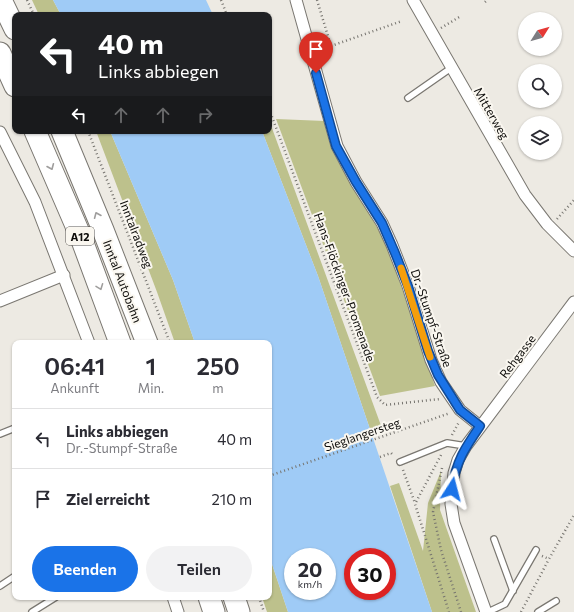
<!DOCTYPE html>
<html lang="de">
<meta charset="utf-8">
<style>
body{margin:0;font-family:Commissioner,sans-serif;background:#f2f2f3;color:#2b2b33;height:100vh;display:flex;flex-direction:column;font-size:15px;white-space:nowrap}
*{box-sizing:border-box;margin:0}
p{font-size:13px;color:#7c7c81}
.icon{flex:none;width:22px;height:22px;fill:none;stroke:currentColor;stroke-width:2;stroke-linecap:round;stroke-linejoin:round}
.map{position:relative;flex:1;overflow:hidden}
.details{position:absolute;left:12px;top:340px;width:260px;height:260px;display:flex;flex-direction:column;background:#fff;border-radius:8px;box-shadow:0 1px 3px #0004}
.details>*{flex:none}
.top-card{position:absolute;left:12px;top:12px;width:260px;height:122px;border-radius:8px;box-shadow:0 1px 3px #0004;background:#202124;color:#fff;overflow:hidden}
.needle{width:26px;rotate:53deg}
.controls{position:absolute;left:518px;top:12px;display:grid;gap:8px}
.controls a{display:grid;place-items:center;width:44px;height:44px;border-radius:50%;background:#fff;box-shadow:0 1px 3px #0004;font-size:20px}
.speed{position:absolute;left:284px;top:548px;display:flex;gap:8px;font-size:20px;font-weight:700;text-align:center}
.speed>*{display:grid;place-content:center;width:52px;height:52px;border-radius:50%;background:#fff;box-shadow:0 1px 3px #0004;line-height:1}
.speed small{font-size:10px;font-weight:400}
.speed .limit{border:6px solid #d22;background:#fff;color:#111}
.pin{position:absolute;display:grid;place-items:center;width:34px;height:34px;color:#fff;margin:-41px -17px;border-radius:50% 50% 50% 0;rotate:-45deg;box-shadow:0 0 4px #0007}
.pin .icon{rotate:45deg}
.me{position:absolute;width:44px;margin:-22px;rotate:9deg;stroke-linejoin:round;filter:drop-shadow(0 0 3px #0008)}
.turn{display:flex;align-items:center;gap:14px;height:84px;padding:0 20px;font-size:18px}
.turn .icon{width:52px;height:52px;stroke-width:2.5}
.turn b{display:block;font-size:28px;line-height:34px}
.lanes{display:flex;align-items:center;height:38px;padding:0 20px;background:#0003;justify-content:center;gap:20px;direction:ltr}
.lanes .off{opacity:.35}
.eta{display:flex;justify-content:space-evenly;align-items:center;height:68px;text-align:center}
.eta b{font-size:24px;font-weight:600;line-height:28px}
.primary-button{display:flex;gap:8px;margin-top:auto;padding:8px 20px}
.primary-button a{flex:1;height:46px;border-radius:24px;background:#1a73e8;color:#fff;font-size:16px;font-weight:600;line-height:46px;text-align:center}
.primary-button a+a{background:#f2f2f3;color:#2b2b33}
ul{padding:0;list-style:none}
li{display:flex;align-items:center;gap:12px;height:60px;padding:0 20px;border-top:1px solid #e1e1e2}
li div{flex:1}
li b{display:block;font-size:15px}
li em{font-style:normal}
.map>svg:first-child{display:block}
.green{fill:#bdc18c}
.water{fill:#9fcbf6;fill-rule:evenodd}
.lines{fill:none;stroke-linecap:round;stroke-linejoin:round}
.service-casing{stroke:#7a7771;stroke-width:8}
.minor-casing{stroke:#7a7771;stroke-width:13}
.motorway-casing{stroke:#7a7771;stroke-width:23}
.path{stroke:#76746f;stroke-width:2.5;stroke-dasharray:1 3;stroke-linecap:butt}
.service{stroke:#fff;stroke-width:5.5}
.minor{stroke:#fff;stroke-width:11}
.motorway{stroke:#fff;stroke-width:21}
.oneway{stroke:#9f9e9d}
.route-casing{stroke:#114b97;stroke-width:10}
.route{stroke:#1a73e8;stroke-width:7}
.slow{stroke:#f59e0b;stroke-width:7}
.labels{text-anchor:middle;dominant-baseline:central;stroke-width:4;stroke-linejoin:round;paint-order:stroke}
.shield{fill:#faf7f0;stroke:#555350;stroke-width:1}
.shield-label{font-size:11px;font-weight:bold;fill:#0e0d0b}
.street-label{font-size:12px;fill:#0e0d0b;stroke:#faf7f0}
</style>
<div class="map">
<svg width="574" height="612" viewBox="0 0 574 612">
<rect width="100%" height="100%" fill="#edeae3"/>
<!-- green -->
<g class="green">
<path d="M32,0H53L61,15H39Z"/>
<path d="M276,119L325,121L333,149L388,247L435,386L380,396Z"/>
<path d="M269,120L383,431L372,435L318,276L262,131H269Z"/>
<path d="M96,131H110L173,280L195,343H175L157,292Z"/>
<path d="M441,471L440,510L476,612H432L390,486L399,483L423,551L428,503Z"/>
<path d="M269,555L288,612H267L262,597H269Z"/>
</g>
<!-- water -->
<g class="water">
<path d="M53,0H206L213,15H61Z"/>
<path d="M110,131H262L318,276L432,612H288L269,555V343H195L173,280ZM293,557H327V591H293ZM353,557H387V591H353Z"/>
</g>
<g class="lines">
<defs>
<g id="service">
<path d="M408,98L451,68"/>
<path d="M0,434L15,428"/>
<path d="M400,462L447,443L466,446"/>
<path d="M494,539L513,591"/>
<path d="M0,586L15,576"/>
<path d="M32,612L56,597"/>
<path d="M488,612L505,604L536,550"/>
<path d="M538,612L556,601"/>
</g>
<g id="minor">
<path d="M296,0L337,146L356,182L382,223L392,245L408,286L431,360L441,382L460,410L480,426"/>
<path d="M413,0L525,195L547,224L574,251"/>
<path d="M0,132L35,202L89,343"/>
<path d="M0,301L64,275"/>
<path d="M173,597L178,612"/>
<path d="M486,612L454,523L451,504L454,473L458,460L466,446L574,302"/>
</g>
<g id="motorway">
<path d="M1,0L15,29"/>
<path d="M0,53L15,86"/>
<path d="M35,131L80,235L120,343"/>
<path d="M62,131L103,230L147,343"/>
<path d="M209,597L214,612"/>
<path d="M234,597L239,612"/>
</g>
</defs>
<!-- service casing -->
<use href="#service" class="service-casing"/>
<!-- minor casing -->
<use href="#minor" class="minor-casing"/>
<!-- motorway casing -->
<use href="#motorway" class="motorway-casing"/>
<!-- path -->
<g class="path">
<path d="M27,0L34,15"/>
<path d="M221,0L227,15"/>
<path d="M317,0L331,46L402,21"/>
<path d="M485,2L487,0"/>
<path d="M441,28L461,16"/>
<path d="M269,109L377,397L385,405L440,399"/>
<path d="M88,131L170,343"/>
<path d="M557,219L574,200"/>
<path d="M452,435L459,422"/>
<path d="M441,455L415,504L449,612"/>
<path d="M380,457L391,453L394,456"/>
<path d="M442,468L433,512L441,550L461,612"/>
<path d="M403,470L415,503"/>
<path d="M269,476L450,413"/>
<path d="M542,556L549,559L574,515"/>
<path d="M259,597L264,612"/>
<path d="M521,612L549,559"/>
</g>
<!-- service -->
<use href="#service" class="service"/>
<!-- minor -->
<use href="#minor" class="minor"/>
<!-- motorway -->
<use href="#motorway" class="motorway"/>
</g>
<!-- one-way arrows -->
<defs><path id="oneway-chevron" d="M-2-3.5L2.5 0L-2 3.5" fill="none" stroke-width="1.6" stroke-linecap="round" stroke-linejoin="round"/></defs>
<g class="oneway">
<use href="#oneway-chevron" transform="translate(51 167) rotate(67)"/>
<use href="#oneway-chevron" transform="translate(97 215) rotate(-113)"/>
<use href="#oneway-chevron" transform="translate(100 287) rotate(69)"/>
</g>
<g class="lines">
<defs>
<path id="route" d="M316,73L336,146L356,182L382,223L395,253L408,286L428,351L438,375L460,410L480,426C465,448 456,461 452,489"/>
</defs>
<!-- route casing -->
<use href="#route" class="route-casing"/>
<!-- route -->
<use href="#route" class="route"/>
<!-- slow -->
<path class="slow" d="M401,268L430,357"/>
</g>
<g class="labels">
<!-- shield labels -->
<rect class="shield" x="66" y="227" width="28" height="18" rx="3"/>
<g class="shield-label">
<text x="80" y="236">A12</text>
</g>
<!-- street labels -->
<g class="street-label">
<text transform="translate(492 113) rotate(60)">Mitterweg</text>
<text transform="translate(137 234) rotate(69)">Inntalradweg</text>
<text transform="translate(123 281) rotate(69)">Inntal Autobahn</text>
<text transform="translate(345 287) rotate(70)">Hans-Flöckinger-Promenade</text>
<text transform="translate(432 318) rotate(71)">Dr.-Stumpf-Straße</text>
<text transform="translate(517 356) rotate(-53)">Rehgasse</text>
<text transform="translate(362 434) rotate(-19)">Sieglangersteg</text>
</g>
</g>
</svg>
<div class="controls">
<a><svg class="needle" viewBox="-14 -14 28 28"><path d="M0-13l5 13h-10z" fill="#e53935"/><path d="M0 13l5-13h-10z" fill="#7c7c81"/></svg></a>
<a><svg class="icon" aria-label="search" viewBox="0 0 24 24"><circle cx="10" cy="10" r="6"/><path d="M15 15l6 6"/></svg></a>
<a><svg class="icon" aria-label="layers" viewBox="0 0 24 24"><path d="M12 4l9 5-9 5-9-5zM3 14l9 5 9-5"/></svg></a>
</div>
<div class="speed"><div>20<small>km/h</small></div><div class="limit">30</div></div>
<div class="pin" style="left:316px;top:73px;background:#d93025"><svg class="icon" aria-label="arrive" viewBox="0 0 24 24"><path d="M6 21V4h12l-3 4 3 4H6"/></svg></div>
<svg class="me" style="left:452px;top:489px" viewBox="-20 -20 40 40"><path d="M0-17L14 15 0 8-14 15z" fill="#1a73e8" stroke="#fff" stroke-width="4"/></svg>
<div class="top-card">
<div class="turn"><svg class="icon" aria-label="left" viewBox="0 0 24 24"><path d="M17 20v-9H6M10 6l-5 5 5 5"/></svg><div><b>40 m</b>Links abbiegen</div></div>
<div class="lanes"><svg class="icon" aria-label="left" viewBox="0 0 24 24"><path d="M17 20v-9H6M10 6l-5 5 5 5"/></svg><svg class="icon off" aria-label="ahead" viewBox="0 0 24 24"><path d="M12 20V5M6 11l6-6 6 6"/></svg><svg class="icon off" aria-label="ahead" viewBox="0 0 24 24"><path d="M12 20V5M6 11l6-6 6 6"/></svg><svg class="icon off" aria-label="right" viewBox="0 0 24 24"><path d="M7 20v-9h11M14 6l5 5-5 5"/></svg></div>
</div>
<section class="details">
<div class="eta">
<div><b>06:41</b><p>Ankunft</p></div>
<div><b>1</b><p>Min.</p></div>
<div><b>250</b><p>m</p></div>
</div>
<ul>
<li><svg class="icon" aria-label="left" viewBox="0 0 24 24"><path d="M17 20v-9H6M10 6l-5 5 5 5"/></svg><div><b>Links abbiegen</b><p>Dr.-Stumpf-Straße</p></div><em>40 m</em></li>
<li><svg class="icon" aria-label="arrive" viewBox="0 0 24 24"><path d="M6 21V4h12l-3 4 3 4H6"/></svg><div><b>Ziel erreicht</b></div><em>210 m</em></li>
</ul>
<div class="primary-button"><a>Beenden</a><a>Teilen</a></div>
</section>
</div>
